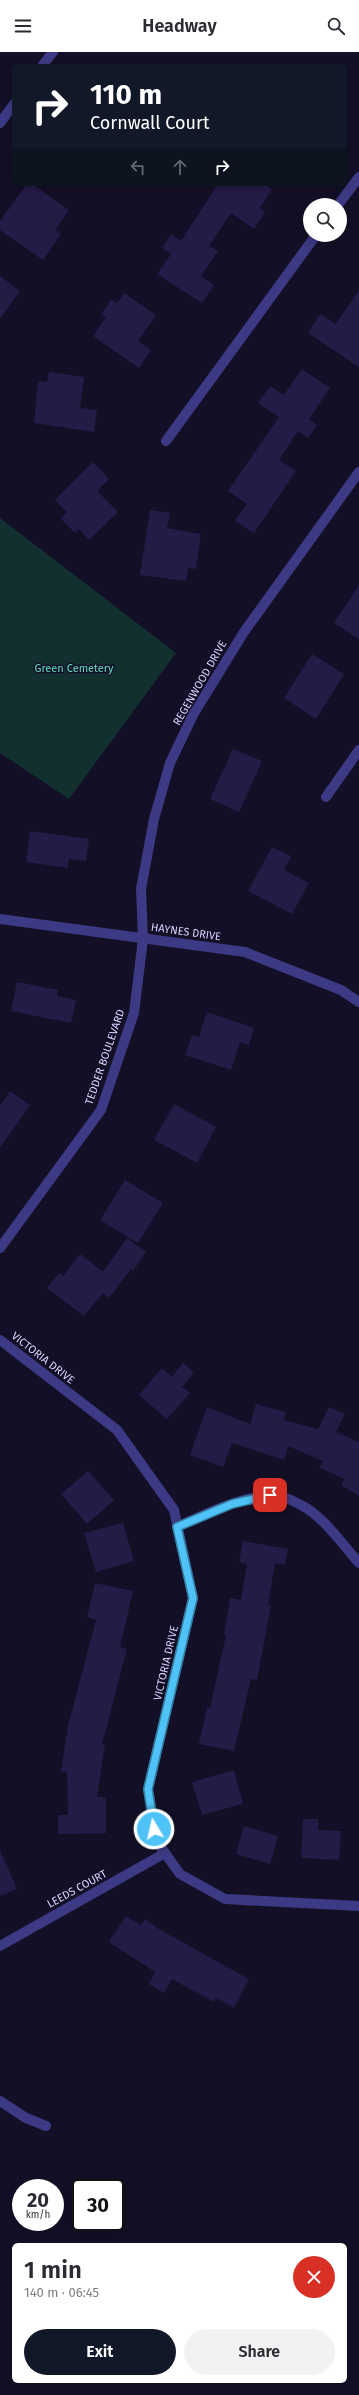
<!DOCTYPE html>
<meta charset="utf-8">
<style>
body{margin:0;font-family:"Fira Sans",sans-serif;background:#f2f2f3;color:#2b2b33;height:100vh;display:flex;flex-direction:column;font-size:15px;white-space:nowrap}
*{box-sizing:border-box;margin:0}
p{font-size:13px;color:#7c7c81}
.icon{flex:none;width:22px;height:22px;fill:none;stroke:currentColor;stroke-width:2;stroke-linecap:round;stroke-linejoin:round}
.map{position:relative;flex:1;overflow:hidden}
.details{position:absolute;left:12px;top:2191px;width:335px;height:140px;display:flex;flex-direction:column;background:#fff;border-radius:6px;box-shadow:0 2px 10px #0003}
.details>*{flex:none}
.hud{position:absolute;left:12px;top:12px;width:335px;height:122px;border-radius:6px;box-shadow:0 2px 10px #0003;background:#111827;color:#fff;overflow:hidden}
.tools{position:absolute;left:303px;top:146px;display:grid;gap:8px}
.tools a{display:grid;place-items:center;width:44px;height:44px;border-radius:50%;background:#fff;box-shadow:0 2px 10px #0003;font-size:20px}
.speed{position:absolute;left:12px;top:2127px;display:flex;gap:8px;font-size:20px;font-weight:700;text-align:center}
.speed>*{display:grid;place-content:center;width:52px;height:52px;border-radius:50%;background:#fff;box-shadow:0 2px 10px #0003;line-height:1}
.speed small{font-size:10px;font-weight:400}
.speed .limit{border:2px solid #111;border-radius:6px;background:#fff;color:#111}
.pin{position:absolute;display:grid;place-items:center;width:34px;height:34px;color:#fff;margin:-17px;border-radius:8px;box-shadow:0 2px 6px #0006}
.me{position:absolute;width:44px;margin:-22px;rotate:351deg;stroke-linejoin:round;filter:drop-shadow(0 0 3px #0008)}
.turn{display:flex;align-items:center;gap:14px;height:84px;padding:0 12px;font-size:18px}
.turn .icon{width:52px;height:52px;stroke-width:2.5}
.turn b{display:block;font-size:28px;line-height:34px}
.lanes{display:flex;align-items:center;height:38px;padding:0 12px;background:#0003;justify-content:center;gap:20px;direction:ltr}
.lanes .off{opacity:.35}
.round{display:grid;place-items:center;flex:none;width:42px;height:42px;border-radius:21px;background:#f2f2f3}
.head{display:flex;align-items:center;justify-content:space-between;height:68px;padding:0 12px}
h1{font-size:24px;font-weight:600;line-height:30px}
.button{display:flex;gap:8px;margin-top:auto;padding:8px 12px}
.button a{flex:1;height:46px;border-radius:24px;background:#111827;color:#fff;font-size:16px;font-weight:600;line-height:46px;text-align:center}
.button a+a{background:#f2f2f3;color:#2b2b33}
header{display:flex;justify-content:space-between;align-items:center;height:52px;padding:0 12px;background:#fff;font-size:18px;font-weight:600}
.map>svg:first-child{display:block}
.green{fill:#12302f}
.building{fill:#241b47}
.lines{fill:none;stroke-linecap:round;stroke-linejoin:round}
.minor{stroke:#3d3a85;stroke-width:10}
.route-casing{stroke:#337fa1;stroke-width:10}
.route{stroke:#4fc3f7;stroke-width:7}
.labels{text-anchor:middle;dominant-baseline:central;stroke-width:3;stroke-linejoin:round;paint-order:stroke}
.park-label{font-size:11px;fill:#5fe0c0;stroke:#130f26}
.street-label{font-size:11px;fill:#d9d4ff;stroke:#130f26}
</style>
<header><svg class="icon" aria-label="menu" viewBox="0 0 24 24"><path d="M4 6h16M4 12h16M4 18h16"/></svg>Headway<svg class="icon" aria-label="search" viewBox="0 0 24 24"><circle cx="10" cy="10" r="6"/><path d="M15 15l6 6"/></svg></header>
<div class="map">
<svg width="359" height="2343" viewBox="0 0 359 2343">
<rect width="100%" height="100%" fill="#130f26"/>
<!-- green -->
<path class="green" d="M0,466L176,601L69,747L0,701Z"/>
<!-- building -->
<g class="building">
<path d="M27,132H32L69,158L55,178L61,182L43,208L0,178V169Z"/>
<path d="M218,132H264L272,137L260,156L265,160L254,177L231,161L209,194L218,199L201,224L214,233L202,251L157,222L171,202L162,196L171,182L181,189Z"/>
<path d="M0,224L20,239L0,267Z"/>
<path d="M359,238V315L308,281L320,262L336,272Z"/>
<path d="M124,241L156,263L138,289L151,298L139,316L93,284L106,265L101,262L111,248L117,251Z"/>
<path d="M302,317L330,336L309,367L317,373L308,386L298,379L279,408L296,419L254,481L235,469L247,452L228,439L279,365L258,351L270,334L284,343Z"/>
<path d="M49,320L84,325L80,356L97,358L94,380L34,371L38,329L47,330Z"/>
<path d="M93,410L109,427L97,439L118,460L89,488L79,477L75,481L61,467L67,460L55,448Z"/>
<path d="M150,458L170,461L167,476L201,482L196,517L188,516L186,529L140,523Z"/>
<path d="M359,533V587L334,571Z"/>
<path d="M312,602L344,622L316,667L284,646Z"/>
<path d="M233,697L262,709L239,760L210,747Z"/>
<path d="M30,779L89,787L86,809L69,807L68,816L26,810Z"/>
<path d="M272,795L291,804L284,818L309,831L292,862L248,839Z"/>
<path d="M17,930L58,938L57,944L76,948L71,971L11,959Z"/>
<path d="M207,960L254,976L249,993L240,990L231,1018L185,1003L192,983L199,985Z"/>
<path d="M10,1039L30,1053L0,1096V1054Z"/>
<path d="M174,1052L216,1075L197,1111L154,1088Z"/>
<path d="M125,1128L163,1151L138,1191L100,1168Z"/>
<path d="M127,1186L146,1200L133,1219L131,1217L109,1246L103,1241L84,1264L47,1236L59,1221L63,1224L80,1202L103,1220Z"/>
<path d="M183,1311L194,1321L182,1335L190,1341L167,1367L139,1343L162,1316L172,1325Z"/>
<path d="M256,1352L286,1360L284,1368L318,1377L329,1355L345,1362L336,1380L359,1390V1444L341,1433L345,1427L319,1416L323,1409L288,1394L284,1408L232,1391L223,1415L190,1403L207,1355L250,1372Z"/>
<path d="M88,1419L114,1448L87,1472L61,1442Z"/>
<path d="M123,1471L134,1509L96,1520L84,1481Z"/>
<path d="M243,1489L288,1497L285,1513L275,1511L268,1553H271L257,1628L251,1627L234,1699L199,1692L207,1655L210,1656L226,1583H224L230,1546L241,1548L247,1512L239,1510Z"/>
<path d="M95,1531L133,1539L120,1595L127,1597L102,1692L105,1693L97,1745H106V1781L58,1782V1763H68L67,1720L61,1719L68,1674L96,1568L87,1565Z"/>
<path d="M234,1718L243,1752L202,1763L192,1730Z"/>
<path d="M303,1767H318V1778L341,1779L339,1808L301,1806Z"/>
<path d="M244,1774L278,1784L270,1812L236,1802Z"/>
<path d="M0,1798L17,1837L0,1844Z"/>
<path d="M126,1864L141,1873L145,1867L157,1876L249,1927L234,1956L216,1946L214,1950L172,1927L164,1941L149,1932L155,1920L109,1890Z"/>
</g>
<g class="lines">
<!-- minor -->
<g class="minor">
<path d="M42,14L53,0"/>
<path d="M0,71L14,52"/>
<path d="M338,153L359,125"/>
<path d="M166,389L316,183"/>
<path d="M326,745L359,698"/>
<path d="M0,867L245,900L341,938L359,950"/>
<path d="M0,1196L101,1058L134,961L143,887L141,837L154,767L170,711L193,663L244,580L359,420"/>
<path d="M0,1288L117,1378L174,1458L193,1546L148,1737L157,1790L180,1822L225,1847L359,1854"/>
<path d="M177,1475C206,1462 238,1446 269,1443C280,1442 292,1448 301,1453C323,1464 343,1493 359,1511"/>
<path d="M0,1894L165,1801"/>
<path d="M0,2049L26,2066L46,2074"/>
</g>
</g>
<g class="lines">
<defs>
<path id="route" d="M154,1777L148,1737L193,1546L177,1475L232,1452L270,1443"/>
</defs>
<!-- route casing -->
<use href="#route" class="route-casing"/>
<!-- route -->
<use href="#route" class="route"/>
</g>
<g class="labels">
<!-- park labels -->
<g class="park-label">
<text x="74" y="616">Green Cemetery</text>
</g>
<!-- street labels -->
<g class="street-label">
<text transform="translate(200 631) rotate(-60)">REGENWOOD DRIVE</text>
<text transform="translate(186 880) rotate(8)">HAYNES DRIVE</text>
<text transform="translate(105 1005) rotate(-71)">TEDDER BOULEVARD</text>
<text transform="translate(43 1306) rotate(38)">VICTORIA DRIVE</text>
<text transform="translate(166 1611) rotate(-77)">VICTORIA DRIVE</text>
<text transform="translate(77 1837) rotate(-29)">LEEDS COURT</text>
</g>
</g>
</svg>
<div class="tools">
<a><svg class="icon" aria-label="search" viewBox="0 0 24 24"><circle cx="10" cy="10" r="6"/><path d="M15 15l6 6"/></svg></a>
</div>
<div class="speed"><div>20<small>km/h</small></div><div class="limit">30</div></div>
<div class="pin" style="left:270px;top:1443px;background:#d93025"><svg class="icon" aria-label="arrive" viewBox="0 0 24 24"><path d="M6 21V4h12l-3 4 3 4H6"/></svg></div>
<svg class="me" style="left:154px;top:1777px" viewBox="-20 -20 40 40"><circle r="17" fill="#4fc3f7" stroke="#fff" stroke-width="3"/><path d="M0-11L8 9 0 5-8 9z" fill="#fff"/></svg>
<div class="hud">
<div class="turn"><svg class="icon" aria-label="right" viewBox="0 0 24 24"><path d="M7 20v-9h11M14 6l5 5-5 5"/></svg><div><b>110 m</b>Cornwall Court</div></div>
<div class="lanes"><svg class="icon off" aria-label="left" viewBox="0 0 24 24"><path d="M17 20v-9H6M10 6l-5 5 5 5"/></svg><svg class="icon off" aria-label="ahead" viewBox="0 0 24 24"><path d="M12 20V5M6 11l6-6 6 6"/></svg><svg class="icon" aria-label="right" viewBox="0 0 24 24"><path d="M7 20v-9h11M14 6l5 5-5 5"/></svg></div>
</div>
<section class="details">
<div class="head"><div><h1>1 min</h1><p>140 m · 06:45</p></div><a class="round" style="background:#d93025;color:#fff"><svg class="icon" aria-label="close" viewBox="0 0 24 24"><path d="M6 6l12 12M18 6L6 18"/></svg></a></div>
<div class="button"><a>Exit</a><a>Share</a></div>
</section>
</div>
